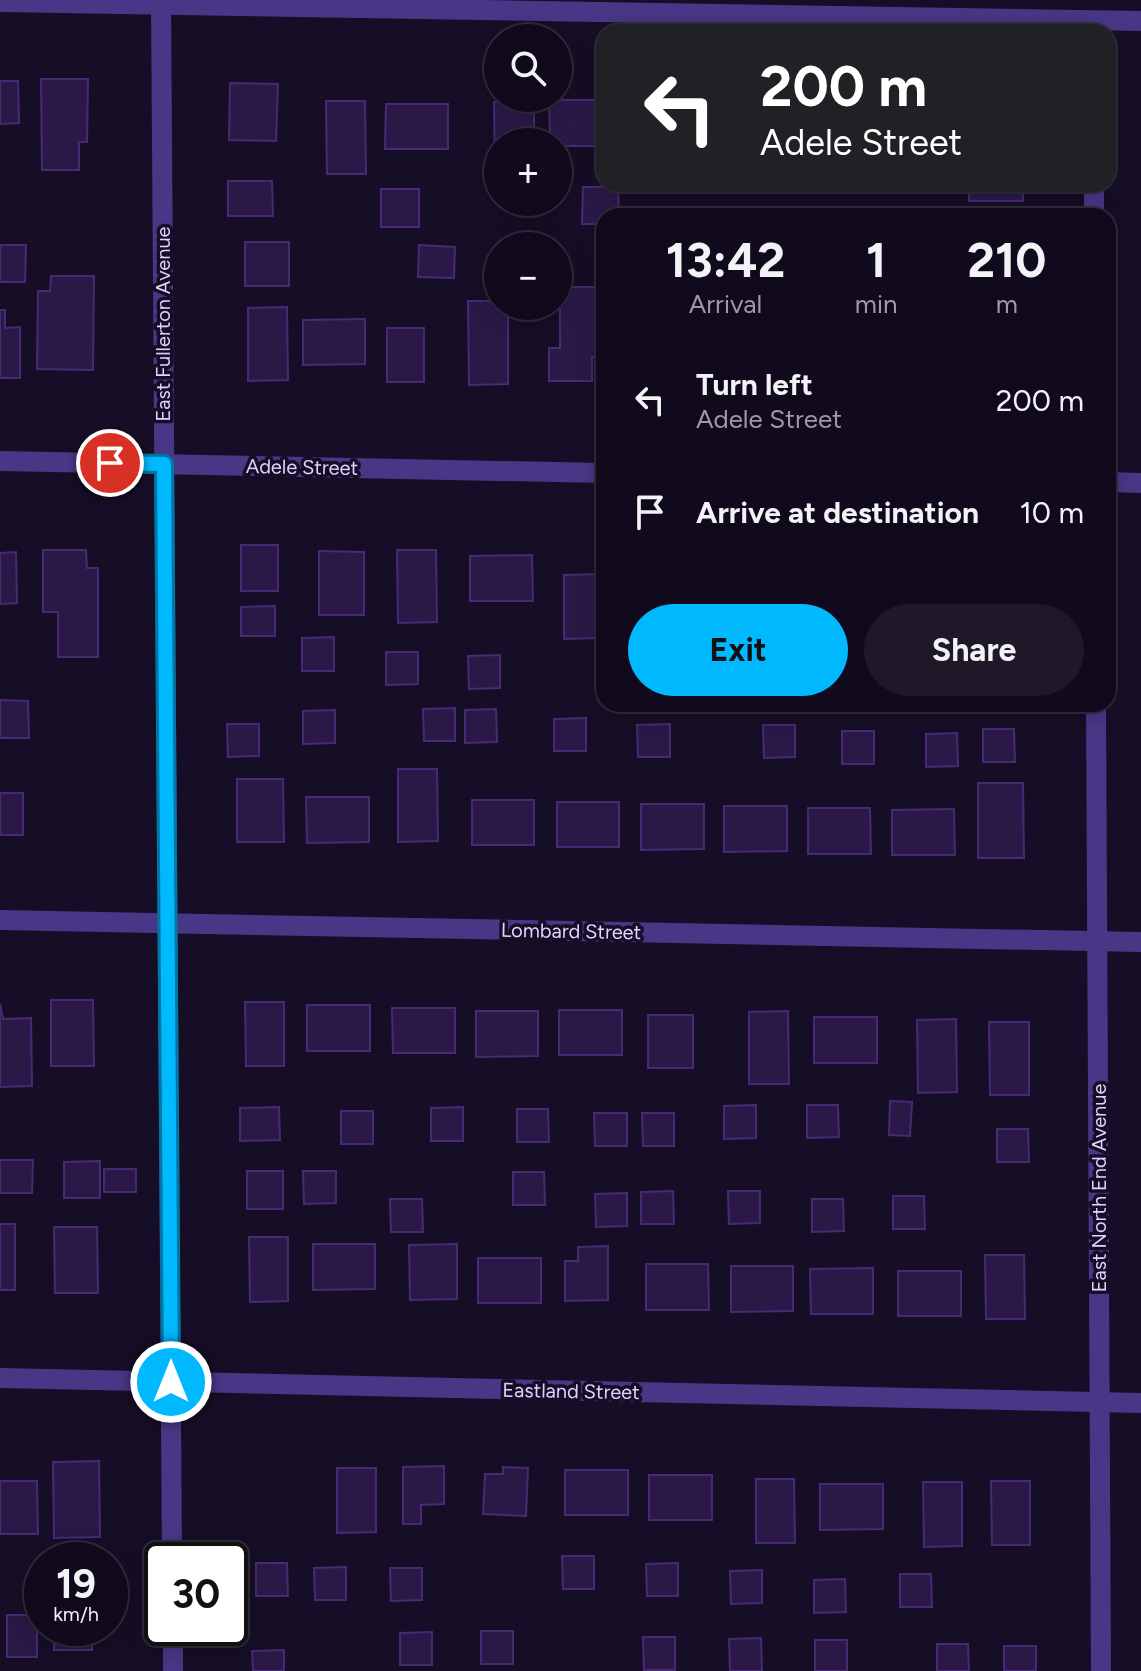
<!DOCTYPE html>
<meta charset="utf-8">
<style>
body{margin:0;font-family:Figtree,sans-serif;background:#1e1829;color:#f1f3f6;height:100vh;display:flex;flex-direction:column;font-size:30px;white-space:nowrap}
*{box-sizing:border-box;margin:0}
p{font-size:26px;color:#9c9aa3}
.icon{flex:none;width:44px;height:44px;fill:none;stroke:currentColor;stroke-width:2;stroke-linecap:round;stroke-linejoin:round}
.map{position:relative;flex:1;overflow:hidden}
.side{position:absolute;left:596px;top:208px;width:520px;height:504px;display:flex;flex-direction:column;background:#100a1c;border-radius:24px;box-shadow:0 4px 20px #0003,0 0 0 2px #302b3b}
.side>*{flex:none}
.banner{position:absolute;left:596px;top:24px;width:520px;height:168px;border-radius:24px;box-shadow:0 4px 20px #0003,0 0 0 2px #302b3b;background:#202124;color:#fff;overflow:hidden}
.fabs{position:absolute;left:484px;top:24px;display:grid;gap:16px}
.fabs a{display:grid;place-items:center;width:88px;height:88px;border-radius:50%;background:#100a1c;box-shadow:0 4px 20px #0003,0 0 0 2px #302b3b;font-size:40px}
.speed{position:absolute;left:24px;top:1542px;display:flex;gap:16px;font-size:40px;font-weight:700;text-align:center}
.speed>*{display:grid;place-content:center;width:104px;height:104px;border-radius:50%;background:#100a1c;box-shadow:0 4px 20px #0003,0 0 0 2px #302b3b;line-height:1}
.speed small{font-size:20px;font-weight:400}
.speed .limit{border:4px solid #111;border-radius:12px;background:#fff;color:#111}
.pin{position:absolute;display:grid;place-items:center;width:68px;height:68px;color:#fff;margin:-34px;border:4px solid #fff;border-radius:50%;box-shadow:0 2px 8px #0007}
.me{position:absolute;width:88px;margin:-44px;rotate:0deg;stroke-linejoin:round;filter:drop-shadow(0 0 6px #0008)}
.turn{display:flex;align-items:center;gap:28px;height:168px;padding:0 32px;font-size:36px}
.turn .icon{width:104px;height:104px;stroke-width:2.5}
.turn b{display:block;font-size:56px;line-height:68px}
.eta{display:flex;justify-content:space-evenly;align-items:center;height:136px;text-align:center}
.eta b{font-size:48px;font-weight:700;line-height:56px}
.action{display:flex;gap:16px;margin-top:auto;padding:16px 32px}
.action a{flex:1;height:92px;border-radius:48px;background:#00b8fd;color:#111;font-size:32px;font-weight:700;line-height:92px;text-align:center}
.action a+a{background:#1e1829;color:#f1f3f6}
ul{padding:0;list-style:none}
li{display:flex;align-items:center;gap:24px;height:112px;padding:0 32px}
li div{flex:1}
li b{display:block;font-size:30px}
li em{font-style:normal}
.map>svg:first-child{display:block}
.building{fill:#2a1947;stroke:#462a74;stroke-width:2}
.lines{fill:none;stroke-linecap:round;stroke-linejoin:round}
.street{stroke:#483786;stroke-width:20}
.route-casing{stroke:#0078a4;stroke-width:20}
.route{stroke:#00b8fd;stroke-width:14}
.labels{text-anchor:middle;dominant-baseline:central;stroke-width:7;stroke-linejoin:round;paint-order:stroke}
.street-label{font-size:20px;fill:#dfd2ff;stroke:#160e26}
</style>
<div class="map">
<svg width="1141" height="1671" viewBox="0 0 1141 1671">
<rect width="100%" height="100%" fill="#160e26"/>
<!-- building -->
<g class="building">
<path d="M41,79H88L87,142H79V170H42Z"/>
<path d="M0,81H18L19,123L0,124Z"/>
<path d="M230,83L278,84L276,141L229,140Z"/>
<path d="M549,100H604V146H558V142H550Z"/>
<path d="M326,101H365L366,174H327Z"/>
<path d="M494,102H534V142H498V175H495Z"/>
<path d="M386,104H448V149H385Z"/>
<path d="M228,181H272L273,216H228Z"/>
<path d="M631,184H690V186L631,187Z"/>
<rect x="730" y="184" width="56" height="3"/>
<rect x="969" y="184" width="54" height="17"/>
<path d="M583,187H618L619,216H604V224H582Z"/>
<rect x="381" y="189" width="38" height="38"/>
<rect x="245" y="242" width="44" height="44"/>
<path d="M0,245H26L25,282H0Z"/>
<path d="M419,245L455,247L454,278L418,277Z"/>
<path d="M51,276H94L93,370L37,369L38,291H50Z"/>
<path d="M560,287H604V357H592V381H549V348H560Z"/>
<path d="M468,301H498V306H508V384L469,385Z"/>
<path d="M287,307L288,380L248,381V308Z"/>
<path d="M0,310H5V328L20,327V378H0Z"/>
<path d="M365,319V364L303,365V320Z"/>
<rect x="387" y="328" width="37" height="54"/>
<rect x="241" y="545" width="37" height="46"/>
<path d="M43,550H86L87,568H98V657H58V612H43Z"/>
<path d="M397,550H436L437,622L398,623Z"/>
<path d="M319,551L364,552V615H319Z"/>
<path d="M16,552L17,603L0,604V553Z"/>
<path d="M532,555L533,601H470V556Z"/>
<path d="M603,574V638L564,639V575Z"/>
<path d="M275,606V636H241V607Z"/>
<path d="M334,637V671H302V638Z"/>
<path d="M386,652H418V684L386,685Z"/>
<path d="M500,655V688L469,689L468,656Z"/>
<path d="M0,700L28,701L29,738H0Z"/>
<path d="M455,708V741H424L423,709Z"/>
<path d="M496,709L497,742L465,743V710Z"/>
<path d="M335,710V743L303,744V711Z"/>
<path d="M586,718V751H554V719Z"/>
<path d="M227,724H259V756L228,757Z"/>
<path d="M670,724V757H638L637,725Z"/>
<path d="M763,725H795V757L764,758Z"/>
<path d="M983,729H1014L1015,762H983Z"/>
<rect x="842" y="731" width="32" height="33"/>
<path d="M957,733L958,766L926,767V734Z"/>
<path d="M398,769H437L438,841L398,842Z"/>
<path d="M237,779H283L284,842H237Z"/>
<path d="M978,783H1023L1024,858H978Z"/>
<rect x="0" y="793" width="23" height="42"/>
<path d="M306,797H369V842L307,843Z"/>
<rect x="472" y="800" width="62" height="45"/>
<rect x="557" y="802" width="62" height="45"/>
<path d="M641,804H704V849L641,850Z"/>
<path d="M724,806H787V851L724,852Z"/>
<path d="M808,808H870L871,854H808Z"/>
<path d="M954,809L955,855H892V810Z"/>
<path d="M51,1000H93L94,1066H51Z"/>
<path d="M245,1002H284V1066H246Z"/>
<path d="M0,1004L3,1019L31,1018L32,1086L0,1087Z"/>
<rect x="307" y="1005" width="63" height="46"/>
<path d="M392,1008H455V1053H393Z"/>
<rect x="559" y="1010" width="63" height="45"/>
<path d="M476,1011H538V1056L476,1057Z"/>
<path d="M788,1011L789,1084H749V1012Z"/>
<rect x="648" y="1015" width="45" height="53"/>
<rect x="814" y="1017" width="63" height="46"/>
<path d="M956,1019L957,1092L918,1093L917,1020Z"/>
<path d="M989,1022H1029V1095H990Z"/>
<path d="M890,1101L912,1102L910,1136L889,1135Z"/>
<path d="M756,1105V1138L724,1139V1106Z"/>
<path d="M807,1105H838L839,1137L807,1138Z"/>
<path d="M279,1107L280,1140L240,1141V1108Z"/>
<path d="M463,1107V1141H431V1108Z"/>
<path d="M517,1109H548L549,1142H517Z"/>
<rect x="341" y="1111" width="32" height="33"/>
<path d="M594,1113H627V1146H595Z"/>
<path d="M642,1113H674V1146H643Z"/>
<path d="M997,1129H1028L1029,1162H997Z"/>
<path d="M0,1160H33L32,1193H0Z"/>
<path d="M100,1161V1198H64V1162Z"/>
<rect x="104" y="1169" width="32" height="23"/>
<rect x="247" y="1171" width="36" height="38"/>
<path d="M303,1171H336V1203L304,1204Z"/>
<path d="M513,1172H544L545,1205H513Z"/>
<path d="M673,1191L674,1224H641V1192Z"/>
<path d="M728,1191H760V1223L729,1224Z"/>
<path d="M627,1193V1226L596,1227L595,1194Z"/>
<path d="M893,1196H924L925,1229H893Z"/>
<path d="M390,1199H422L423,1232H391Z"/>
<path d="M812,1199H843L844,1231L812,1232Z"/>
<rect x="0" y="1224" width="15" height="66"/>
<path d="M54,1227H97L98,1293H55Z"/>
<path d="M249,1237H288V1301L250,1302Z"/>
<path d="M313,1244H375V1289L313,1290Z"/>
<path d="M457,1244V1299L410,1300L409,1245Z"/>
<path d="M608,1246V1300L565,1301V1261H578V1247Z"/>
<path d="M985,1255H1024L1025,1319H986Z"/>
<rect x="478" y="1258" width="63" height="45"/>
<path d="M646,1264H708L709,1310H646Z"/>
<path d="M731,1266H793V1311L731,1312Z"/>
<path d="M873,1268V1314H811L810,1269Z"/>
<rect x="898" y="1271" width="63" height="45"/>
<path d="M99,1461L100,1537L54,1538L53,1462Z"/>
<path d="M444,1466V1504L421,1505V1524H403V1467Z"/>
<path d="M503,1467L528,1468L526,1516L483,1514L485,1474H503Z"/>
<path d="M337,1468H376V1532L337,1533Z"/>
<rect x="565" y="1470" width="63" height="45"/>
<rect x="649" y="1475" width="63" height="45"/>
<path d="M756,1479H794L795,1543H756Z"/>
<path d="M0,1481H37L38,1534H0Z"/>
<path d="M991,1481H1030V1545H992Z"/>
<path d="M923,1482H962V1546L924,1547Z"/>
<path d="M820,1484H883V1529L820,1530Z"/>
<path d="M562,1556H594V1589H563Z"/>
<path d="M256,1563H287L288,1596H256Z"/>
<path d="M678,1563V1596H647L646,1564Z"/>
<path d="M346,1567V1600H315L314,1568Z"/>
<path d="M390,1568H422V1600L391,1601Z"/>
<path d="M762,1570V1603L731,1604L730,1571Z"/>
<path d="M900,1574H931L932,1607H900Z"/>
<path d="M845,1579L846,1612L814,1613V1580Z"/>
<rect x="7" y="1615" width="30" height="42"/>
<rect x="54" y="1628" width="38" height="22"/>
<rect x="481" y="1631" width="32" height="33"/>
<path d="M432,1632V1665H400V1633Z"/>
<path d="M643,1637H675V1670H644Z"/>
<path d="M761,1638L762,1671H730L729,1639Z"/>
<rect x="815" y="1640" width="32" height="31"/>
<path d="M937,1644H968L969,1671H937Z"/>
<rect x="1004" y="1646" width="32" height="25"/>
<path d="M284,1650V1671H253L252,1651Z"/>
</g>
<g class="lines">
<!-- street -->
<g class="street">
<path d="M161,0L172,1560"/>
<path d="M0,2L1141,21"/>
<path d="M1094,184V216"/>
<path d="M0,461L604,473"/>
<path d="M1108,482L1141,483"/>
<path d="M1096,704L1101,1671"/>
<path d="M0,920L1141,942"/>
<path d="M0,1378L1141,1403"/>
<path d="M173,1628V1671"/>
</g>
</g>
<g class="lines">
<defs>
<path id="route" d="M110,463L164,464L171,1382"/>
</defs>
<!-- route casing -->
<use href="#route" class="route-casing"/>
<!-- route -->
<use href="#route" class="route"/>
</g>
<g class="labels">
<!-- street labels -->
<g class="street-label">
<text transform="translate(163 324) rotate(-90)">East Fullerton Avenue</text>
<text transform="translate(302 467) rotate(1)">Adele Street</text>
<text transform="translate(571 931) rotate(1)">Lombard Street</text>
<text transform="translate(1099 1188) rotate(-90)">East North End Avenue</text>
<text transform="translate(571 1391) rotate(1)">Eastland Street</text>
</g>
</g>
</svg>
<div class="fabs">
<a><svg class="icon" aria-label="search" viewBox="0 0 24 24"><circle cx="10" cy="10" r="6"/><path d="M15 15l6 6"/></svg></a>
<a>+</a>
<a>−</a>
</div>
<div class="speed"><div>19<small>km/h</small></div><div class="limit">30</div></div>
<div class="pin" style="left:110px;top:463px;background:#d93025"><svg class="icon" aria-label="arrive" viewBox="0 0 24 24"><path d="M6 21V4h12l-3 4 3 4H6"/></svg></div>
<svg class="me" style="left:171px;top:1382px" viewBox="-20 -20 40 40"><circle r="17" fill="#00b8fd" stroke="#fff" stroke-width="3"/><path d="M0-11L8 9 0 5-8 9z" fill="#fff"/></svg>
<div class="banner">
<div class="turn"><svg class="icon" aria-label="left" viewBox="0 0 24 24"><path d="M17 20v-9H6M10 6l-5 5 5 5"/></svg><div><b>200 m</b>Adele Street</div></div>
</div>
<section class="side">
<div class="eta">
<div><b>13:42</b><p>Arrival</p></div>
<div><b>1</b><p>min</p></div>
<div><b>210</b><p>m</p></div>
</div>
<ul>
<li><svg class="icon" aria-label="left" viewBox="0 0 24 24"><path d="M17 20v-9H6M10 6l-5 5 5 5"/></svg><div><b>Turn left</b><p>Adele Street</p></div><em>200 m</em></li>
<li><svg class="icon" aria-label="arrive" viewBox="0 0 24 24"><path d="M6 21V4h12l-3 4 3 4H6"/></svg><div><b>Arrive at destination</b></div><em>10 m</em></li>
</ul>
<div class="action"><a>Exit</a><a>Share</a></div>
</section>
</div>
